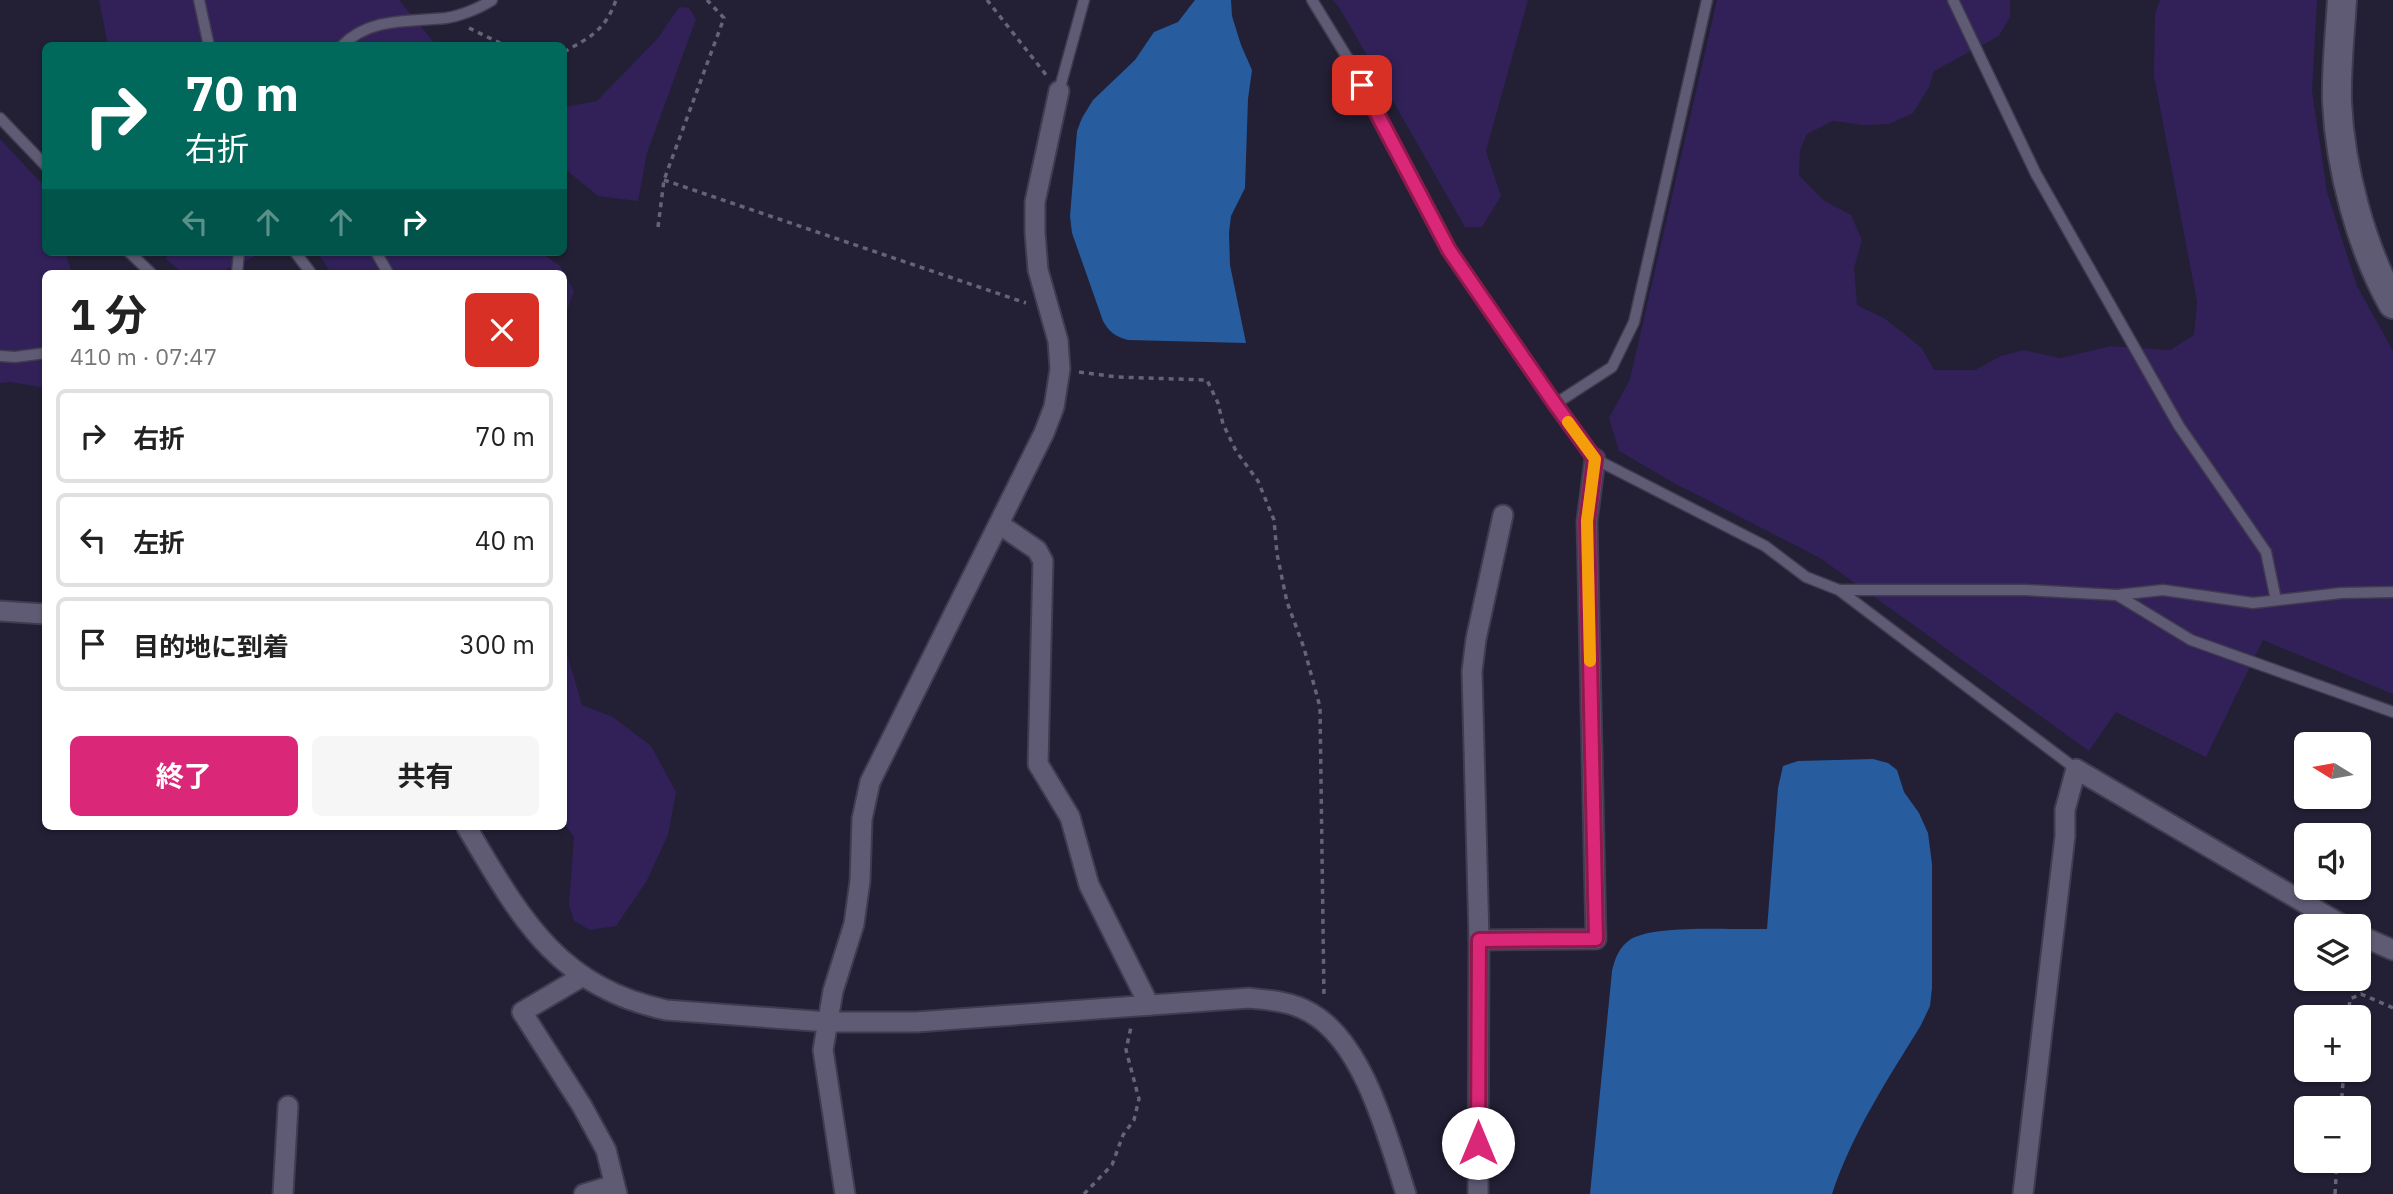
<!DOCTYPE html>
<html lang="ja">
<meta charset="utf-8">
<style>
body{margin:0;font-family:"IBM Plex Sans","Noto Sans JP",sans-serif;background:#f6f6f6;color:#222;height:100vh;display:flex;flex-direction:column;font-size:26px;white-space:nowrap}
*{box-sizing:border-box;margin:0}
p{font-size:23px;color:#767676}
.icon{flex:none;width:38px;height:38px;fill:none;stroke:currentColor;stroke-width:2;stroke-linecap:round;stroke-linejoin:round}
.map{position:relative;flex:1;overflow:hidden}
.drawer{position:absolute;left:42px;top:270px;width:525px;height:560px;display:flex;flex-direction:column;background:#fff;border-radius:10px;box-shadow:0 2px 5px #0004}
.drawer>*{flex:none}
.banner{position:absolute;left:42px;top:42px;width:525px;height:214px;border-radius:10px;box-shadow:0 2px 5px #0004;background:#00695c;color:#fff;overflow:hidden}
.needle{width:46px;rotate:281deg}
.controls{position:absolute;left:2294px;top:732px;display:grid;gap:14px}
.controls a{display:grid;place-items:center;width:77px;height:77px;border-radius:10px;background:#fff;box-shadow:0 2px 5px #0004;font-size:35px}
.pin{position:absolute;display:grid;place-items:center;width:60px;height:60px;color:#fff;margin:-30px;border-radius:14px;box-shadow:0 4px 10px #0006}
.me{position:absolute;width:77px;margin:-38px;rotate:0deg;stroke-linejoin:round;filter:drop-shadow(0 0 5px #0008)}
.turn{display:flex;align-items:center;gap:24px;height:147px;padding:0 28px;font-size:32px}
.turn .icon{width:91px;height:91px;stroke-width:2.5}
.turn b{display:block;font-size:49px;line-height:60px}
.lanes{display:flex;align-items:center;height:66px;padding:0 28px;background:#0003;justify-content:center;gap:35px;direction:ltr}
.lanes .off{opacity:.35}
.round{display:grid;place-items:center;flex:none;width:74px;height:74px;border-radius:10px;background:#f6f6f6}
.head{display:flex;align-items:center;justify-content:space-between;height:119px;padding:0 28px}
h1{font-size:42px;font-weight:700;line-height:52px}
.button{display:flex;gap:14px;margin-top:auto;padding:14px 28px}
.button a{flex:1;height:80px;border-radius:10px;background:#db2777;color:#fff;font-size:28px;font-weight:700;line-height:80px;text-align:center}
.button a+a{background:#f6f6f6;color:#222}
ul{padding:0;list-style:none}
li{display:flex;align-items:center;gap:21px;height:94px;margin:0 14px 10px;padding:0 14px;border:4px solid #e0e0e0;border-radius:10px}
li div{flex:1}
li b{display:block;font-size:26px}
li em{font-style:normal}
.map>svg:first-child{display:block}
.green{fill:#312158}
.water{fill:#275c9e}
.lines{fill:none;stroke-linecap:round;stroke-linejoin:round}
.lane-casing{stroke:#403b4e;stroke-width:13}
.street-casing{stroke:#403b4e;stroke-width:23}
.secondary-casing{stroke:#403b4e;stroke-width:32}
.path{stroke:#666376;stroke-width:3.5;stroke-dasharray:5 5;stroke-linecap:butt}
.lane{stroke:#605b75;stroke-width:10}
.street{stroke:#605b75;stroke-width:19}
.secondary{stroke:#605b75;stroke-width:28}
.route-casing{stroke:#8e194d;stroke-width:18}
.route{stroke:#db2777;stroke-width:12}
.slow{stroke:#f59e0b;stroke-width:12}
</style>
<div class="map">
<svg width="2393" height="1194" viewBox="0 0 2393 1194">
<rect width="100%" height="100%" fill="#231f35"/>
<!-- green -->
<g class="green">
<path d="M99,0H399L436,45H108Z"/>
<path d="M1333,0H1528L1486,151L1501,196L1482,227H1465L1339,7Z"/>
<path d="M1717,0H2010V17L1999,36L1934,71L1929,87L1913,113L1889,124L1864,125L1833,121L1807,134L1800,150L1799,175L1823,200L1851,215L1862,240L1854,268L1857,305L1884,318L1922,348L1934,370H1975L2001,356L2023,350L2061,358L2110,346L2170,350L2194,335L2197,302L2154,76L2155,14L2160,0H2317L2312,91L2327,192L2357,286L2393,351V694L2263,640L2206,757L2116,712L2089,751L1820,558L1674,483L1619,451L1609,418L1630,379Z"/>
<path d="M679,7L689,8L696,19L647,153L638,201L598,196L564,168V107L597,101L658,38Z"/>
<path d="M0,139L43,185L46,191V252H65L72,273H46L45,388L10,382L0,383Z"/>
<path d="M168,252H264L219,273H183L166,259Z"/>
<path d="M317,252H540L560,266L574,291L564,319V273H331Z"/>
<path d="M564,644L582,705L613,717L651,746L676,792L668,835L646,882L616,926L590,930L574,921L569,904L574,837L564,823Z"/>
</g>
<!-- water -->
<g class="water">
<path d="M1195,0H1231L1232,16L1241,45L1252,70L1248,99L1245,188L1231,216L1229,233L1230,265L1246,343L1128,340C1116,337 1109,332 1103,321L1072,233L1070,216L1077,131L1082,118L1093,100L1135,60L1154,32L1178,22Z"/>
<path d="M1873,759L1888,763L1897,770L1904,792L1919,813L1928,833L1932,864V988L1930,1006L1921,1025C1888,1079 1852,1133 1832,1194H1590L1612,971C1615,958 1619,947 1631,939C1656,924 1735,930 1767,929L1778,788L1783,766L1798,761Z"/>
</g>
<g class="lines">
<defs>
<g id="lane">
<path d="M199,0L209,46"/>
<path d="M1312,0L1350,62L1449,250L1555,404L1595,459L1765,546L1806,577L1839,590L2076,769"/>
<path d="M1953,0L2036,174L2179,426L2266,552L2276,600"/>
<path d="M342,46C369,17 410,22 446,18C460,16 480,8 492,0"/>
<path d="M1059,91L1084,0"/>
<path d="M0,118L46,166"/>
<path d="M129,252L151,273"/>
<path d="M295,252L311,273"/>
<path d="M376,252L388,273"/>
<path d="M237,273L239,252"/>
<path d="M0,356L15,357L46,353"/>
<path d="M1555,404L1612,367L1634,322L1707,0"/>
<path d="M1840,590H2025L2117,595L2163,590L2253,603L2341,593L2393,592"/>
<path d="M2117,595L2191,640L2393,712"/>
</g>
<g id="street">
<path d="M999,524L1037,550L1043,561L1038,764L1070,817L1089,885L1149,1005"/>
<path d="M0,611L46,614"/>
<path d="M466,826C519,915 556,987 666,1010L828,1022H916L1249,998C1270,1000 1293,1002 1311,1013C1364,1043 1388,1138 1406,1194"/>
<path d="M2359,935L2393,950"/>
<path d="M1479,940L1596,939L1587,521L1595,459"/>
<path d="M583,976L522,1012L582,1106L606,1150L617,1194"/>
<path d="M283,1194L288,1106"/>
<path d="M584,1194L614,1185"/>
<path d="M845,1194L823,1050L833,991L854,924L860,881L862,819L870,782L1044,433L1054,407L1060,369L1058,341L1038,270L1035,233V202L1059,91"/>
<path d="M1478,1194L1479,940L1472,671L1476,639L1503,515"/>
<path d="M2023,1194L2065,836V810L2076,769L2344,926"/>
</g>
<path id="secondary" d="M2342,0C2340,34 2336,68 2337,102C2340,168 2361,247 2393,304"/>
</defs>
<!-- lane casing -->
<use href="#lane" class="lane-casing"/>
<!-- street casing -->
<use href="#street" class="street-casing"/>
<!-- secondary casing -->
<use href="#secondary" class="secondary-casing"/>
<!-- path -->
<g class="path">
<path d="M987,0L1047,76"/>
<path d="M469,28L506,46"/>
<path d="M564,52C590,37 605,31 616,0"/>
<path d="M664,180L1026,303"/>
<path d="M658,227L664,180L724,18L707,0"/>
<path d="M1079,372L1117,377L1207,380L1218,403L1223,424L1236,451L1258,481L1274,520L1277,554L1287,602L1304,648L1320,707L1324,998"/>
<path d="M2348,1017L2350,999L2361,994L2393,1008"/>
<path d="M2341,1108L2344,1069"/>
<path d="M1084,1194L1112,1165L1123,1135L1134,1120L1139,1099L1126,1050L1131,1027"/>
<path d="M2335,1194L2337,1160"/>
</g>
<!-- lane -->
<use href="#lane" class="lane"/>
<!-- street -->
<use href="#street" class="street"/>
<!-- secondary -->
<use href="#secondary" class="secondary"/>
</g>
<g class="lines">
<defs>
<path id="route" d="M1362,85L1449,250L1555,404L1595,459L1587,521L1596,939L1479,940L1478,1143"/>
</defs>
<!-- route casing -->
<use href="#route" class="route-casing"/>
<!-- route -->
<use href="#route" class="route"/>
<!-- slow -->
<path class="slow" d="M1568,422L1595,459L1587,521L1590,661"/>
</g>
</svg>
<div class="controls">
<a><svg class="needle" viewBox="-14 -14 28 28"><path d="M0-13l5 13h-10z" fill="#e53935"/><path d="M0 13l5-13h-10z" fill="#767676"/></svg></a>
<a><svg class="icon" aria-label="sound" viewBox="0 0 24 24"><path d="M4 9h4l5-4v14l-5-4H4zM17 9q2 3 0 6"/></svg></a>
<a><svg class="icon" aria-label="layers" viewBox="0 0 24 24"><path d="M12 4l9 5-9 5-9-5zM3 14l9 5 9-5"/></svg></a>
<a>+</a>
<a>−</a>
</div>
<div class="pin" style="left:1362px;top:85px;background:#d93025"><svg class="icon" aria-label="arrive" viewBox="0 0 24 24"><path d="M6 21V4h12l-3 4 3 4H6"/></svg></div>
<svg class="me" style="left:1478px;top:1143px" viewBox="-20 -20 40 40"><circle r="19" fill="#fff"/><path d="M0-13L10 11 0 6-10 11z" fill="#db2777"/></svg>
<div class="banner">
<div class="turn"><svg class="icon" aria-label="right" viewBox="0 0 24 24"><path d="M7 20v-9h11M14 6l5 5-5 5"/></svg><div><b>70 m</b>右折</div></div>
<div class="lanes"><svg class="icon off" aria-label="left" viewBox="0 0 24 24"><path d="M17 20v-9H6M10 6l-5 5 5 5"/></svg><svg class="icon off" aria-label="ahead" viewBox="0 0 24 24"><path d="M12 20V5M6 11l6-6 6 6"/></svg><svg class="icon off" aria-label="ahead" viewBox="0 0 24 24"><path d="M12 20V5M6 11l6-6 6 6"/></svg><svg class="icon" aria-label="right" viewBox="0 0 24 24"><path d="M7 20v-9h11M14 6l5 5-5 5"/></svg></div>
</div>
<section class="drawer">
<div class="head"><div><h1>1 分</h1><p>410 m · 07:47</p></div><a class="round" style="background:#d93025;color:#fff"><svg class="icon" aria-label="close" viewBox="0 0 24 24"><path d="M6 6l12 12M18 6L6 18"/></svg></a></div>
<ul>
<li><svg class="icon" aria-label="right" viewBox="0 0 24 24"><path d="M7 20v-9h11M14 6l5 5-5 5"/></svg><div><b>右折</b></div><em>70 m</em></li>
<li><svg class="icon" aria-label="left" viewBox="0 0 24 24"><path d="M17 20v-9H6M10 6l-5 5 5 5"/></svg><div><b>左折</b></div><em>40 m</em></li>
<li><svg class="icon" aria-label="arrive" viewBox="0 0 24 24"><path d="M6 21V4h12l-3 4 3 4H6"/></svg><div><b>目的地に到着</b></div><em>300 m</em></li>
</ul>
<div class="button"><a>終了</a><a>共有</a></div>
</section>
</div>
